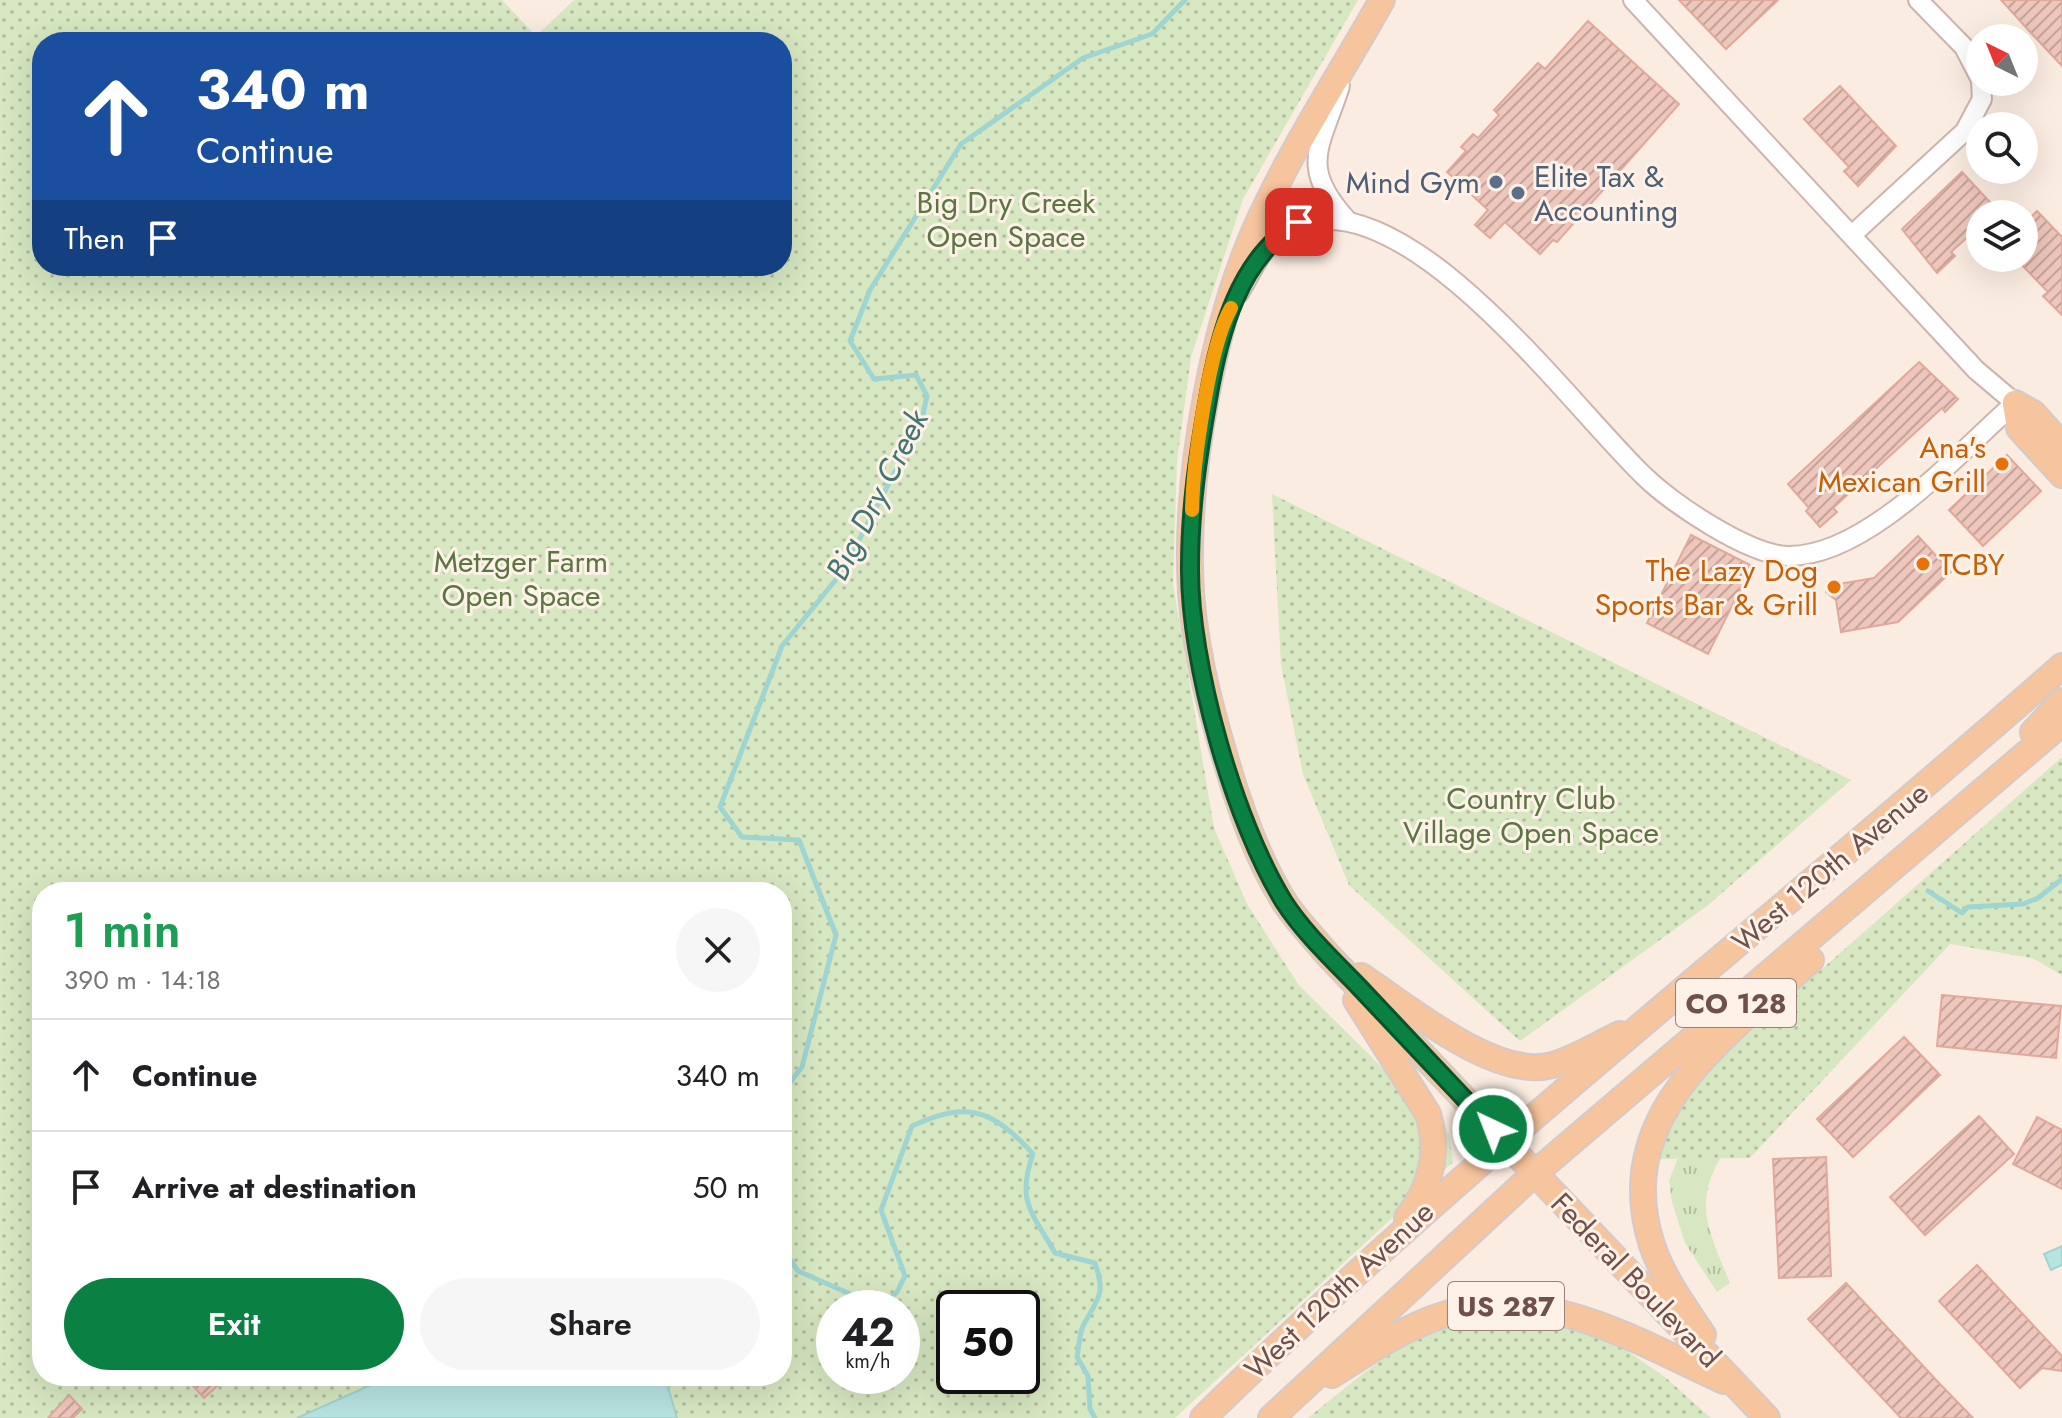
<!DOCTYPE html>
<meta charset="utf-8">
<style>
body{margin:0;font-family:Jost,sans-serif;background:#f6f6f6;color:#202124;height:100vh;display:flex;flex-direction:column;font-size:30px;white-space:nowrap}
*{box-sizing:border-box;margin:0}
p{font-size:26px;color:#757577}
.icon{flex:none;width:44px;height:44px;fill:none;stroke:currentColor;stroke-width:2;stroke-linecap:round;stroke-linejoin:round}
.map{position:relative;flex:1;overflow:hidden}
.side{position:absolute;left:32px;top:882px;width:760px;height:504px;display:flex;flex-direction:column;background:#fff;border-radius:32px;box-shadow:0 8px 32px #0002}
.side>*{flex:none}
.banner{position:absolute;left:32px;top:32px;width:760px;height:244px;border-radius:32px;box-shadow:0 8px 32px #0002;background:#1a4fa0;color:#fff;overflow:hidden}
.needle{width:52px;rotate:317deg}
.buttons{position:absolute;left:1966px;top:24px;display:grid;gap:16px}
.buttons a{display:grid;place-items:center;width:72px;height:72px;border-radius:50%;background:#fff;box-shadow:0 8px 32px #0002;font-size:40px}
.speed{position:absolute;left:816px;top:1290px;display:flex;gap:16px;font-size:40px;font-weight:700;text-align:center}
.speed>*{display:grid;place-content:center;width:104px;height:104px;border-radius:50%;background:#fff;box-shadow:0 8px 32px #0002;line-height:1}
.speed small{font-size:20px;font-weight:400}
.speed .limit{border:4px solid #111;border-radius:12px;background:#fff;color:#111}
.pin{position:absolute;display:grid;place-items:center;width:68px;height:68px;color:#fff;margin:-34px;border-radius:16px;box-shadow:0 4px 12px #0006}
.me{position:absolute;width:88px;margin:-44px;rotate:317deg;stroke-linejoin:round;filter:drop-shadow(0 0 6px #0008)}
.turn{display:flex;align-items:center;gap:28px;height:168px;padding:0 32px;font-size:36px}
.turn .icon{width:104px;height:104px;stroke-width:2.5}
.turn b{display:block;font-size:56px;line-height:68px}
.then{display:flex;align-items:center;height:76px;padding:0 32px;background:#0003;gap:16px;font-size:30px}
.round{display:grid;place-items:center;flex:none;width:84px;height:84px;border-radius:42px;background:#f6f6f6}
.overview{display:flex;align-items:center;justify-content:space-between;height:136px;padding:0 32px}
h1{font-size:48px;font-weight:600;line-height:60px;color:#1e9e55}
.primary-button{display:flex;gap:16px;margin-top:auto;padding:16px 32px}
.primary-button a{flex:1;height:92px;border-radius:48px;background:#0b8043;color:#fff;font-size:32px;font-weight:600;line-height:92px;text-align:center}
.primary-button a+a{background:#f6f6f6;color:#202124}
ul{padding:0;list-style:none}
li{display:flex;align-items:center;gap:24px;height:112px;padding:0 32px;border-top:2px solid #e0e0e0}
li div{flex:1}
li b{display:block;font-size:30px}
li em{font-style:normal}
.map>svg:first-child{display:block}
.grass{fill:url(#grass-tufts)}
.park{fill:url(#park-dots);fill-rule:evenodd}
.water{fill:#b7e3e1;stroke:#9ed4d2;stroke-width:2}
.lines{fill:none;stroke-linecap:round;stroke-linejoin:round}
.stream{stroke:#9ed4d2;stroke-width:5}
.building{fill:url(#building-hatch);stroke:#e0a99c;stroke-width:2}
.minor-casing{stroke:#cdb4ac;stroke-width:22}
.major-casing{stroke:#d4cac9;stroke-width:28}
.minor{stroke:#fff;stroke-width:18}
.major{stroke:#f6c49d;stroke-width:24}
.route-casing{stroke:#07532c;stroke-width:20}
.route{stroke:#0b8043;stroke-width:14}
.slow{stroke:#f59e0b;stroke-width:14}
.service-dot{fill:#5c6f8a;stroke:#fef1e7;stroke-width:3}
.food-dot{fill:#e8710a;stroke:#fef1e7;stroke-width:3}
.labels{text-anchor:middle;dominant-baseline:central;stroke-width:6;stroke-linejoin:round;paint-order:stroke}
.shield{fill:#fef1e7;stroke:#9b8079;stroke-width:2}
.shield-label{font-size:28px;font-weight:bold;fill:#70504a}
.service-label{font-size:30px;fill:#4e5e75;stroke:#fef1e7;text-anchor:start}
.park-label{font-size:30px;fill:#5b7642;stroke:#fef1e7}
.food-label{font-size:30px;fill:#c56008;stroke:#fef1e7;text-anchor:end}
.street-label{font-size:30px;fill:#70504a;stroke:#fef1e7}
.water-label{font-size:32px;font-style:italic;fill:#3f7674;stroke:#fef1e7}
</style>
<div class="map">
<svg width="2062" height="1418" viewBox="0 0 2062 1418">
<defs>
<pattern id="grass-tufts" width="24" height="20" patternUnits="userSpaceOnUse" patternTransform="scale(2)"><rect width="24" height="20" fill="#d7e7c1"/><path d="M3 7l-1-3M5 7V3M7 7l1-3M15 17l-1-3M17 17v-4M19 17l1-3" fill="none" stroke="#b3be9f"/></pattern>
<pattern id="park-dots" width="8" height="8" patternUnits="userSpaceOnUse" patternTransform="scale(2)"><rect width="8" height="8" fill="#d7e7c1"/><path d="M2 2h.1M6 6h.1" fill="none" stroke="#b3be9f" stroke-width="1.8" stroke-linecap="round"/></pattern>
<pattern id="building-hatch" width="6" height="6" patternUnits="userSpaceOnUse" patternTransform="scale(2)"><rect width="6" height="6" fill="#eec6bb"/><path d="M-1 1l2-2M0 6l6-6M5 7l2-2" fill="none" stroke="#c5a39a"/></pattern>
</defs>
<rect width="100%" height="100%" fill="#fbece1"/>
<!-- grass -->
<path class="grass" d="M1733,1137C1692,1199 1703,1218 1730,1283L1717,1292L1685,1243L1672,1202L1669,1181L1683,1145Z"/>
<!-- park -->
<g class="park">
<path d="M0,0H502L536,36L574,0H1358L1243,199L1191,357L1177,461L1173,584L1214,828L1247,904L1298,984L1449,1134L1453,1162L1175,1418H0ZM42,42H782V266H42ZM42,892H782V1376H42ZM834,1308H902V1376H834ZM954,1308H1022V1376H954Z"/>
<path d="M1272,494L1851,780L1707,906L1520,1041L1349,885L1303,774L1281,665Z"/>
<path d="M2062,757V975L2032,958L1950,944L1750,1158L1656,1159L1668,1126L1691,1085Z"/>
<path d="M1531,1316L1613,1341L1666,1378L1711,1418H1308C1358,1378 1405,1334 1469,1319C1488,1314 1511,1317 1531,1316Z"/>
</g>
<!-- water -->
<g class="water">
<path d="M2062,1246V1265L2051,1270L2044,1254Z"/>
<path d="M391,1376H660L667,1384L677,1418H297Z"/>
</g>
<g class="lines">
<!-- stream -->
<g class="stream">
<path d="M1928,891L1962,913L1968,907L2023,904L2038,898L2062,879"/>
<path d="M782,1093L802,1067L836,935L799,840L742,837L720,807L782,646L842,572L921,423L927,396L916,375L874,379L850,341L870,290L961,144L1083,58L1152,34L1185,0"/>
<path d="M782,1248L798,1271L880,1307L897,1292L905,1276L881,1210L912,1126C968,1100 993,1110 1033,1154C1016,1202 1032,1212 1055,1253L1095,1263C1106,1295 1098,1298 1084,1324C1079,1333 1079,1347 1077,1357L1088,1376L1090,1409L1095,1418"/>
</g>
</g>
<!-- building -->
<g class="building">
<path d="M1679,0H1778L1726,49Z"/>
<path d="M2001,0H2062V66L2031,33Z"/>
<path d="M1588,21L1679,104L1557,242L1553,240L1540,254L1505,222L1490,238L1475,225L1488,210L1447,172L1466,151L1461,147L1473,134L1478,138L1499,115L1494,110L1538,63L1545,69Z"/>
<path d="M1840,86L1896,146L1858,186L1844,171L1849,167L1804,119Z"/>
<path d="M1962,172L2001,214H1980V226L1951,252L1955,256L1937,273L1902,229Z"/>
<path d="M2037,211L2062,237V315L2043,296L2048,292L2015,258H2024V224Z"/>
<path d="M1919,362L1958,399L1945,412L1942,408L1833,508L1837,512L1820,527L1806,511L1809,508L1788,484Z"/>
<path d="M2007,455L2041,491L1983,546L1949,510Z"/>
<path d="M1691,535L1752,566L1708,654L1647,623Z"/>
<path d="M1918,536L1951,572L1898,622L1841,632L1836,600L1826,592L1827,582L1833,579L1839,584L1874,578Z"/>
<path d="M1942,995L2061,1006L2056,1058L1937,1046Z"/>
<path d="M1904,1037L1940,1075L1853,1157L1817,1119Z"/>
<path d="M1979,1116L2014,1154L1925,1235L1890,1197Z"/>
<path d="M2037,1117L2062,1130V1189L2013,1164Z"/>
<path d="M1826,1157L1831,1276L1779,1278L1773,1159Z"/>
<path d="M1977,1265L2062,1356V1371L2042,1368L2020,1388L1939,1301Z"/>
<path d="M1846,1283L1939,1383L1973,1418H1901L1808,1319Z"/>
<path d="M184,1376H228L204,1398Z"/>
<path d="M69,1395L82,1409L73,1418H48Z"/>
</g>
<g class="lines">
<defs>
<g id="minor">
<path d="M1918,0L1964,47L1980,78"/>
<path d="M1340,86C1320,148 1298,167 1348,221"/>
<path d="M1853,234L1965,131L1982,99L1981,82"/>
<path d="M1239,293C1250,275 1260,252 1275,237C1286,225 1303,222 1319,220C1428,210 1571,405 1643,475C1671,503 1750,556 1789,556C1868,556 1958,453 2015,403L1976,370L1633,0"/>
</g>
<g id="major">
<path d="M1382,0C1339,77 1289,152 1254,232C1213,327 1188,466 1190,569C1191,635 1208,701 1227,764C1241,812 1258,860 1285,903C1297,921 1313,937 1327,954L1767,1418"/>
<path d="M2015,403L2019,428L2062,475"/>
<path d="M2015,403L2033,413L2062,445"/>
<path d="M2033,732L2062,701"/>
<path d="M1361,976C1407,1006 1496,1081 1552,1065C1575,1059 1598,1044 1620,1034"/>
<path d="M1356,1000L1428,1114C1440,1153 1431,1186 1407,1218"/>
<path d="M1703,1335C1684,1306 1663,1278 1652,1245C1609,1113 1727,1036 1811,960"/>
<path d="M1332,1375C1367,1353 1401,1329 1440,1316C1542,1282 1634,1340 1724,1381"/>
<path d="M1203,1418C1475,1152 1777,918 2062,666"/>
<path d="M1271,1418L1535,1173L2062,723"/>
</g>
</defs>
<!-- minor casing -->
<use href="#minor" class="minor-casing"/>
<!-- major casing -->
<use href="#major" class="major-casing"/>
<!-- minor -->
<use href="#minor" class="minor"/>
<!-- major -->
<use href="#major" class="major"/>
</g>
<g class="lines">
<defs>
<path id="route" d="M1299,222C1239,257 1219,334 1208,399C1198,455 1190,509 1190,567C1189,662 1234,821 1284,902C1304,933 1334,961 1360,988C1404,1035 1449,1082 1493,1129"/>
</defs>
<!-- route casing -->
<use href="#route" class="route-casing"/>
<!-- route -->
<use href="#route" class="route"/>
<!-- slow -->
<path class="slow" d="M1192,510C1193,465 1209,346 1231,308"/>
</g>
<!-- markers -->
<g class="service-dot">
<circle cx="1496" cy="182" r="8"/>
<circle cx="1518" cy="193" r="8"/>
</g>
<g class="food-dot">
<circle cx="2002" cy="464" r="8"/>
<circle cx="1923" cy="564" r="8"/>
<circle cx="1834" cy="587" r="8"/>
</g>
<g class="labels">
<!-- shield labels -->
<g class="shield">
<rect x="1676" y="979" width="120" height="48" rx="6"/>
<rect x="1448" y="1282" width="116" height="48" rx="6"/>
</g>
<g class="shield-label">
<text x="1736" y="1003">CO 128</text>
<text x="1506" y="1306">US 287</text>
</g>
<!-- service labels -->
<g class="service-label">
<text x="1534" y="176">Elite Tax &amp;<tspan x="1534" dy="34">Accounting</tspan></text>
<text x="1480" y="182" text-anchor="end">Mind Gym</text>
</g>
<!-- park labels -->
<g class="park-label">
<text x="1006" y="202">Big Dry Creek<tspan x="1006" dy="34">Open Space</tspan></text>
<text x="521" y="561">Metzger Farm<tspan x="521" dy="34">Open Space</tspan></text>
<text x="1531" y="798">Country Club<tspan x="1531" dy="34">Village Open Space</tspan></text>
</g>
<!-- food labels -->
<g class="food-label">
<text x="1986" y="447">Ana's<tspan x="1986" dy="34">Mexican Grill</tspan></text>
<text x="1939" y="564" text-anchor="start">TCBY</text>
<text x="1818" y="570">The Lazy Dog<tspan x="1818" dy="34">Sports Bar &amp; Grill</tspan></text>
</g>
<!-- street labels -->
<g class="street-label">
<text transform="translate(1830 867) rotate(-40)">West 120th Avenue</text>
<text transform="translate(1636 1280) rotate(46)">Federal Boulevard</text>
<text transform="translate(1339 1290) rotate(-43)">West 120th Avenue</text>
</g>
<!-- water labels -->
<g class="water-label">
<text transform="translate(877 495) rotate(-63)">Big Dry Creek</text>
</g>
</g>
</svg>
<div class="buttons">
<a><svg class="needle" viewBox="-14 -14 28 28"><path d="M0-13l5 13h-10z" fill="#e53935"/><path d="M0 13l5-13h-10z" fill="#757577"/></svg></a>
<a><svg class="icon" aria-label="search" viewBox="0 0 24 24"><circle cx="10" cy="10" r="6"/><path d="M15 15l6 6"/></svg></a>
<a><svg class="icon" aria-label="layers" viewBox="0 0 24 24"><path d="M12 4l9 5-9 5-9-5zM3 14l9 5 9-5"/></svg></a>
</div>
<div class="speed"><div>42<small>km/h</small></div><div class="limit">50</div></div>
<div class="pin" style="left:1299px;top:222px;background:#d93025"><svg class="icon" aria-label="arrive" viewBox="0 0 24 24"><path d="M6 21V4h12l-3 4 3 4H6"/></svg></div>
<svg class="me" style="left:1493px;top:1129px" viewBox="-20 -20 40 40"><circle r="17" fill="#0b8043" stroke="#fff" stroke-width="3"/><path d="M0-11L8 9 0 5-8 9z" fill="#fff"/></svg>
<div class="banner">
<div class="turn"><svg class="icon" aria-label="ahead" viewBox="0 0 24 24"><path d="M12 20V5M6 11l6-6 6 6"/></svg><div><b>340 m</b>Continue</div></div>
<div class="then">Then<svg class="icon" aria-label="arrive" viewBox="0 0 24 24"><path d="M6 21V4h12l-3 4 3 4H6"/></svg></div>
</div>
<section class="side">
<div class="overview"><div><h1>1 min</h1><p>390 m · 14:18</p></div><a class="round"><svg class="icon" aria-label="close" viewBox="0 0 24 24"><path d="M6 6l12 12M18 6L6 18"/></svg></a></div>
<ul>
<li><svg class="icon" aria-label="ahead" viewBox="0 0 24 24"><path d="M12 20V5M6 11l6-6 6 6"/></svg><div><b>Continue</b></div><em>340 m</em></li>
<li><svg class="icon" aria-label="arrive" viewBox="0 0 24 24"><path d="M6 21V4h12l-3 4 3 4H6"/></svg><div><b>Arrive at destination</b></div><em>50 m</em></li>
</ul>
<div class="primary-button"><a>Exit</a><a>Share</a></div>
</section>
</div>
